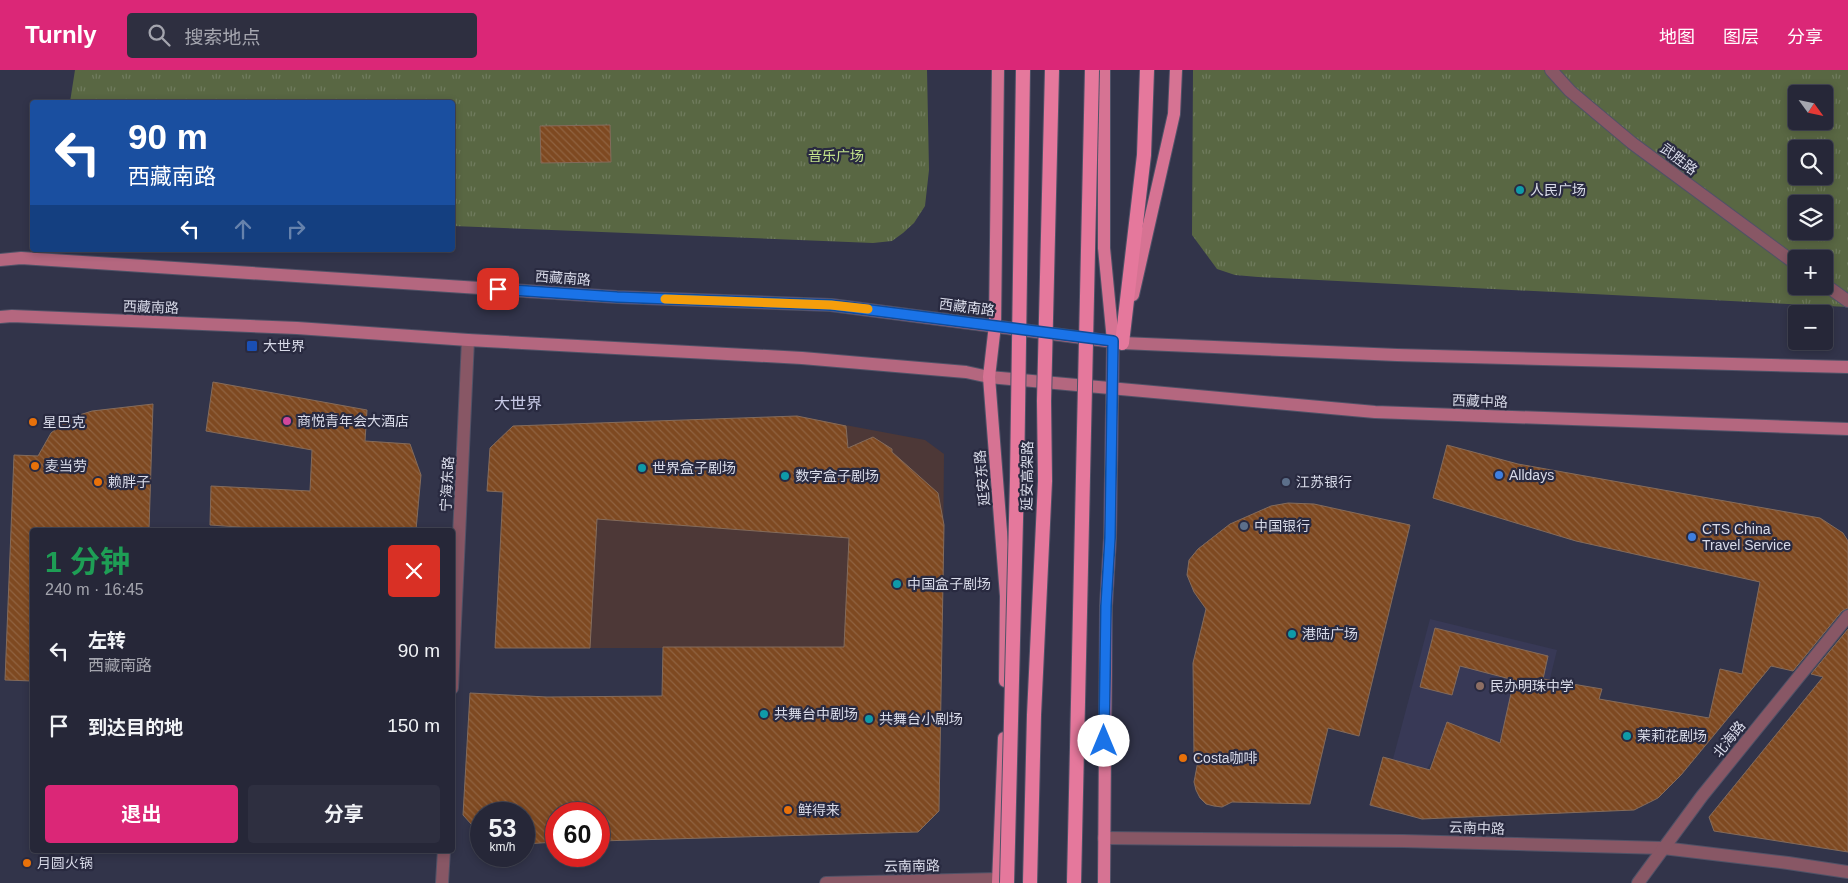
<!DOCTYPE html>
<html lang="zh">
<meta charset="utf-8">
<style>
body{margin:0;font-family:Arial,"Noto Sans SC",sans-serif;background:#2e2f40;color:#f1f3f6;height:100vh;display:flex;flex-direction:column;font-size:19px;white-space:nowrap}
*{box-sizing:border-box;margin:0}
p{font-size:16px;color:#a4a5ae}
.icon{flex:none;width:28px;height:28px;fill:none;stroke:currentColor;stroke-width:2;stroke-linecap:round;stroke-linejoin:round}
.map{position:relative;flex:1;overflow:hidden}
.sheet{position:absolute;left:30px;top:458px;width:425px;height:325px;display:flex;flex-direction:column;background:#262738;border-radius:5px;box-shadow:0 2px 8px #0003,0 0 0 1px #424453}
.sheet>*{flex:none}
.banner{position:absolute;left:30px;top:30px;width:425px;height:152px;border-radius:5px;box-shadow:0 2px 8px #0003,0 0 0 1px #424453;background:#1a4fa0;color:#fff;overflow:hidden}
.needle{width:32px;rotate:123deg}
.tools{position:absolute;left:1788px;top:15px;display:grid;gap:10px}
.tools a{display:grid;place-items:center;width:45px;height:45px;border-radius:5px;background:#262738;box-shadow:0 2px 8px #0003,0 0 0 1px #424453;font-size:25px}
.speed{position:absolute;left:470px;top:732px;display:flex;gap:10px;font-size:25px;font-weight:700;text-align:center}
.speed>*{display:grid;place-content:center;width:65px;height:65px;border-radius:50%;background:#262738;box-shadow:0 2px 8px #0003,0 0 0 1px #424453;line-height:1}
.speed small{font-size:12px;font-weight:400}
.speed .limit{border:8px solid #d22;background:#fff;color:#111}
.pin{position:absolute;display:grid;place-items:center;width:42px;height:42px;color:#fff;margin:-21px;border-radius:10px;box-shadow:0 2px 8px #0006}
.me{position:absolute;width:55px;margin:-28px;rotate:0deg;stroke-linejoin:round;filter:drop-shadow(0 0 4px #0008)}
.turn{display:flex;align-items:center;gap:18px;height:105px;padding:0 15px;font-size:22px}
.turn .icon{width:65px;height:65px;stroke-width:2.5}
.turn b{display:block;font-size:35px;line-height:42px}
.lanes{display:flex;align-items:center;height:48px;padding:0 15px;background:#0003;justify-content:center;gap:25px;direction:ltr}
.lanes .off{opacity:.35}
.round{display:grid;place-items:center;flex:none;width:52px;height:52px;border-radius:5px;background:#2e2f40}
.headline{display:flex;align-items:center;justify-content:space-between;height:85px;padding:0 15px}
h1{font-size:30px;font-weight:700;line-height:38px;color:#1e9e55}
.cta{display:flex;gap:10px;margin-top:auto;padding:10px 15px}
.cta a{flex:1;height:58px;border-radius:5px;background:#db2777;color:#fff;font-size:20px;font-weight:700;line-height:58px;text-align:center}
.cta a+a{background:#2e2f40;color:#f1f3f6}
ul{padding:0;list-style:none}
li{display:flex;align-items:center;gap:15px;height:75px;padding:0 15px}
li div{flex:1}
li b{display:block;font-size:19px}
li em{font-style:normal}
header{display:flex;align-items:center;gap:30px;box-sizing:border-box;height:70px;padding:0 25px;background:#db2777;color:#fff}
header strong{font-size:24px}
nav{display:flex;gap:28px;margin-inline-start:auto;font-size:18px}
.search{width:350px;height:45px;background:#2e2f40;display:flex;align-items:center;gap:12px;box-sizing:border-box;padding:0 18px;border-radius:5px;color:#a4a5ae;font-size:19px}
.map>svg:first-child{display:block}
.commercial{fill:#4d3837}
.built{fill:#383956}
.park{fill:url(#park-tufts);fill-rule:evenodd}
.building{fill:url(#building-back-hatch);stroke:#846b5b}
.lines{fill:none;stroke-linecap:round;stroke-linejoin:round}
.minor-casing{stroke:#505267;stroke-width:14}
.tertiary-casing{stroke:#505267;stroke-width:14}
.secondary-casing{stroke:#505267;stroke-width:14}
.primary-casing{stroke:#505267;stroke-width:14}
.trunk-casing{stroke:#505267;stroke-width:16}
.minor{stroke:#885765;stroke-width:12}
.tertiary{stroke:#885765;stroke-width:12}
.secondary{stroke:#b4677f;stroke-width:12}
.primary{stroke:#d67393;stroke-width:12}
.trunk{stroke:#e5789c;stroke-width:14}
.trunk-bridge-casing{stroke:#505267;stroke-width:16;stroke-linecap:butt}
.trunk-bridge{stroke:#e5789c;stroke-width:14}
.route-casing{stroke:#114b97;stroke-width:12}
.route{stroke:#1a73e8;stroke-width:9}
.slow{stroke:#f59e0b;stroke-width:9}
.culture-dot{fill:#0f9aa8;stroke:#292a40;stroke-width:2}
.transit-dot{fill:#1a4fb4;stroke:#292a40;stroke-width:2}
.hotel-dot{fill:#d1479c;stroke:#292a40;stroke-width:2}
.food-dot{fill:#e8710a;stroke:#292a40;stroke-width:2}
.shop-dot{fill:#3f7fe0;stroke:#292a40;stroke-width:2}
.service-dot{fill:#5c6f8a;stroke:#292a40;stroke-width:2}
.education-dot{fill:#8d6e63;stroke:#292a40;stroke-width:2}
.labels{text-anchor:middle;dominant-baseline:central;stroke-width:4.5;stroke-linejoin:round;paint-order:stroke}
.park-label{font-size:14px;fill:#c4e58c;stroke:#292a40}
.street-label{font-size:14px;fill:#d9dbe9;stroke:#292a40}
.poi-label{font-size:14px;fill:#d9dbe9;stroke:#292a40;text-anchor:start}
.quarter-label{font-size:16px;fill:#c7c9e6;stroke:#292a40}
</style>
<header>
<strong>Turnly</strong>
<div class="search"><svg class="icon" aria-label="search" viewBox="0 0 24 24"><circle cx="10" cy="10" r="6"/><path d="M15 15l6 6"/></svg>搜索地点</div>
<nav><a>地图</a><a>图层</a><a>分享</a></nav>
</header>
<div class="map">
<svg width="1848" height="813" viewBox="0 0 1848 813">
<defs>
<pattern id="park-tufts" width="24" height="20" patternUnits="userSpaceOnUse" patternTransform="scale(1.25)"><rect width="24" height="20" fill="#596743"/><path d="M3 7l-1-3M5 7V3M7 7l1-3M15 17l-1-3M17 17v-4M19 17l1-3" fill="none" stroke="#707c5e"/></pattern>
<pattern id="building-back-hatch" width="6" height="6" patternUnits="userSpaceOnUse" patternTransform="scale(1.25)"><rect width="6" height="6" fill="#7e4921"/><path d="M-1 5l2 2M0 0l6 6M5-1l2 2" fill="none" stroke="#906341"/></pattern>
</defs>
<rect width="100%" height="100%" fill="#32344a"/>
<!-- commercial -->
<path class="commercial" d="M797,346L925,370L944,384L942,578H495L503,422L487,421L490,378L513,356Z"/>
<!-- built -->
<path class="built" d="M1430,549L1557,580L1533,678L1503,663L1498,673L1447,652L1435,685L1427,699L1421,717L1431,720L1422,749L1369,736L1383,687L1393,689Z"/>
<!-- park -->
<g class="park">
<path d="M75,0H927L929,100L925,136L914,153L903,163L892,171L873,173L453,156L452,32H70Z"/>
<path d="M1193,0H1848V237L1258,207L1235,205L1217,199L1192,165ZM1796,24H1824V51H1796ZM1796,79H1824V106H1796ZM1796,134H1824V161H1796ZM1796,189H1824V216H1796Z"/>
</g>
<!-- building -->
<g class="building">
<path d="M610,55L611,92L541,93L540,56Z"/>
<path d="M213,312L367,340L365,371L410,374L421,405L416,460H281L210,455L211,416L310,421L312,380L206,361Z"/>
<path d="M153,334L149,460H32V611L5,610L14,385L38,386L51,363L70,348L92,341Z"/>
<path d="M797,346L846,356L848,378L873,367L892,379V382L938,423L944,455L939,741L918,762L599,771V744H556V772L524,774V744H481V765L463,745L470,623L547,627L662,626L663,577H844L849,468L597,449L590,578H495L503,422L487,421L490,378L513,356Z"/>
<path d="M1447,375L1518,394L1820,448L1843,463L1848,471V538L1842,541L1793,601L1771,596L1681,705L1658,728L1634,740L1422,749L1370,735L1383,687L1430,700L1447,652L1500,673L1514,610L1460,596L1452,625L1420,617L1435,558L1548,586L1543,609L1602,619L1599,629L1709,648L1720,599L1742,604L1760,512L1576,471L1433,428Z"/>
<path d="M1288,433L1314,434L1410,455L1359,666L1328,658L1310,734L1232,732L1222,737L1214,736L1206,734L1200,728L1196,720L1194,712L1198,691L1194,687L1193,593L1206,539L1194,522L1187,505L1189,490L1198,479L1230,454L1271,436Z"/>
<path d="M1848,559V782L1714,761L1709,747L1823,607L1811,604Z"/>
</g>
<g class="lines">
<defs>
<g id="minor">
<path d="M452,618L468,270"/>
<path d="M1104,768L1403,771L1663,778L1788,793L1848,802"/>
<path d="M442,813L444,780"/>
<path d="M826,813L998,809"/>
<path d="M1638,813L1702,726L1848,546"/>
</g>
<g id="tertiary">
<path d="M1551,0L1570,21L1632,73L1796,194"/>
<path d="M1824,214L1848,231"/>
</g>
<g id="secondary">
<path d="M0,190L21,188L617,227L831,235L1122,273L1397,285L1848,297"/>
<path d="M0,247L12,246L297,258L468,270L802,288L966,302L989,307L1375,342L1848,359"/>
</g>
<g id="primary">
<path d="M998,0L995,255L989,307L1006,526L1005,611"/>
<path d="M1133,225L1174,44L1176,0"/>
<path d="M998,813L1004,668"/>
<path d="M1104,813L1106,536L1110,468L1113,271L1104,178V0"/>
</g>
<path id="trunk" d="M1122,273L1144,85L1147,0"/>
</defs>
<!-- minor casing -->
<use href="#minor" class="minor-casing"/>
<!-- tertiary casing -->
<use href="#tertiary" class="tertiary-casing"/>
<!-- secondary casing -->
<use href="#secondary" class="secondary-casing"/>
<!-- primary casing -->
<use href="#primary" class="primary-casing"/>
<!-- trunk casing -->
<use href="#trunk" class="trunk-casing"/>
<!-- minor -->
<use href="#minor" class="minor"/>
<!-- tertiary -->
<use href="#tertiary" class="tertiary"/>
<!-- secondary -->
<use href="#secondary" class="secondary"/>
<!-- primary -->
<use href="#primary" class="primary"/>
<!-- trunk -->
<use href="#trunk" class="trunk"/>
<defs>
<g id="trunk-bridge">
<path d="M1007,813L1017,409L1023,0"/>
<path d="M1030,813L1034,645L1045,411L1044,331L1052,0"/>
<path d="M1074,813L1092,0"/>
</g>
</defs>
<!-- trunk-bridge casing -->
<use href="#trunk-bridge" class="trunk-bridge-casing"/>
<!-- trunk-bridge -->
<use href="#trunk-bridge" class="trunk-bridge"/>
</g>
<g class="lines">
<defs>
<path id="route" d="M498,219L617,227L831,235L1113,271L1110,468L1106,536L1104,671"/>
</defs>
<!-- route casing -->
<use href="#route" class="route-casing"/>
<!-- route -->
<use href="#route" class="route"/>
<!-- slow -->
<path class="slow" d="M665,229L831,235L868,239"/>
</g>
<!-- markers -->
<g class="culture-dot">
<circle cx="1520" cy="120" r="5"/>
<circle cx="642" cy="398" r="5"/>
<circle cx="785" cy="406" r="5"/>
<circle cx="897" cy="514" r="5"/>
<circle cx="1292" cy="564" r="5"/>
<circle cx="764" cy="644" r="5"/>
<circle cx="869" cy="649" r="5"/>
<circle cx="1627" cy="666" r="5"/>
</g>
<rect class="transit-dot" x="246" y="270" width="12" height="12" rx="2.5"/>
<circle class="hotel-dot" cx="287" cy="351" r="5"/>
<g class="food-dot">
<circle cx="33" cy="352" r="5"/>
<circle cx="35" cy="396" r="5"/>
<circle cx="98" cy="412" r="5"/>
<circle cx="1183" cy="688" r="5"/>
<circle cx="788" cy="740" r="5"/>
<circle cx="27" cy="793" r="5"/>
</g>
<g class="shop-dot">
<circle cx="1499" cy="405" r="5"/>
<circle cx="1692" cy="467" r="5"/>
</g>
<g class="service-dot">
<circle cx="1286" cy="412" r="5"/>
<circle cx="1244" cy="456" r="5"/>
</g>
<circle class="education-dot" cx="1480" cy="616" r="5"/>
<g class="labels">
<!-- park labels -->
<g class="park-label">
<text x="836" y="86">音乐广场</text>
</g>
<!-- street labels -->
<g class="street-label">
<text transform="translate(1679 89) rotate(37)">武胜路</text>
<text transform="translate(563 208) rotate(4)">西藏南路</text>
<text transform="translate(151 237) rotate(2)">西藏南路</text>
<text transform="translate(967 237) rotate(7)">西藏南路</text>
<text transform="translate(1480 331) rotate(2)">西藏中路</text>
<text transform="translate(1027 406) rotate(-89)">延安高架路</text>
<text transform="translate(982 408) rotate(-95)">延安东路</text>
<text transform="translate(447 414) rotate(-87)">宁海东路</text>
<text transform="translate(1729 669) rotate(-51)">北海路</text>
<text transform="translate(1477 758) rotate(2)">云南中路</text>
<text transform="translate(912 796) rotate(-1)">云南南路</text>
</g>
<!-- poi labels -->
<g class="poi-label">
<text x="1530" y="120">人民广场</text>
<text x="263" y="276">大世界</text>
<text x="297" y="351">商悦青年会大酒店</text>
<text x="43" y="352">星巴克</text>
<text x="45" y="396">麦当劳</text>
<text x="652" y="398">世界盒子剧场</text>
<text x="1509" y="405">Alldays</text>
<text x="795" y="406">数字盒子剧场</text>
<text x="108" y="412">赖胖子</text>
<text x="1296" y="412">江苏银行</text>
<text x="1254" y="456">中国银行</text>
<text x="1702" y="459">CTS China<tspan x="1702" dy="16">Travel Service</tspan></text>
<text x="907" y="514">中国盒子剧场</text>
<text x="1302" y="564">港陆广场</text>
<text x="1490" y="616">民办明珠中学</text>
<text x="774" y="644">共舞台中剧场</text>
<text x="879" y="649">共舞台小剧场</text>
<text x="1637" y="666">茉莉花剧场</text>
<text x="1193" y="688">Costa咖啡</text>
<text x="798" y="740">鲜得来</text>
<text x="37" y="793">月圆火锅</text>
</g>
<!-- quarter labels -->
<g class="quarter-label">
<text x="518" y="333">大世界</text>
</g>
</g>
</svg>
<div class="tools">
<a><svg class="needle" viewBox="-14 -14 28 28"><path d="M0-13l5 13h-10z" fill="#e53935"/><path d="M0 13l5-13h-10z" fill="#a4a5ae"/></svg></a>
<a><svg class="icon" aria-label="search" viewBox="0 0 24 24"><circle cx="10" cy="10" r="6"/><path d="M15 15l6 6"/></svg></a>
<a><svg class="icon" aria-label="layers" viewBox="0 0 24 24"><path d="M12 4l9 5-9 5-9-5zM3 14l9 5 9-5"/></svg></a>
<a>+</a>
<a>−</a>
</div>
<div class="speed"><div>53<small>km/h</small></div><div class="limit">60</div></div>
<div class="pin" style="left:498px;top:219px;background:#d93025"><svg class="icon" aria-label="arrive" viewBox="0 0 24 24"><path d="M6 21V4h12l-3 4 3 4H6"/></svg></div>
<svg class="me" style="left:1104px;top:671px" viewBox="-20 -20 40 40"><circle r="19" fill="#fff"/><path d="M0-13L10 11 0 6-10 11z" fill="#1a73e8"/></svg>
<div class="banner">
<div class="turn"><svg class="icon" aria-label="left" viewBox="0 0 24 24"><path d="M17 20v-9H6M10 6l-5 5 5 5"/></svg><div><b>90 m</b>西藏南路</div></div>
<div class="lanes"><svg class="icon" aria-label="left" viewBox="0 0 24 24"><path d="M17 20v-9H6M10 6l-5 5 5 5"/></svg><svg class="icon off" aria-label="ahead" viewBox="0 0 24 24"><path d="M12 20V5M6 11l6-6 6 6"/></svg><svg class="icon off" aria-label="right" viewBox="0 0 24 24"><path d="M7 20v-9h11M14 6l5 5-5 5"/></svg></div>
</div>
<section class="sheet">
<div class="headline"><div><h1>1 分钟</h1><p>240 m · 16:45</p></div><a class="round" style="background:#d93025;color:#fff"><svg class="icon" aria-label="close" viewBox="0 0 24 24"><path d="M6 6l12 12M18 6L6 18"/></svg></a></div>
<ul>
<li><svg class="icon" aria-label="left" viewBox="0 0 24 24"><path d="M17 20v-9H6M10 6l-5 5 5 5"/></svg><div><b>左转</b><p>西藏南路</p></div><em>90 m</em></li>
<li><svg class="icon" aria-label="arrive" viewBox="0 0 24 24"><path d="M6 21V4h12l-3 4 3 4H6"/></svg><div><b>到达目的地</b></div><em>150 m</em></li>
</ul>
<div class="cta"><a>退出</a><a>分享</a></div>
</section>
</div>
